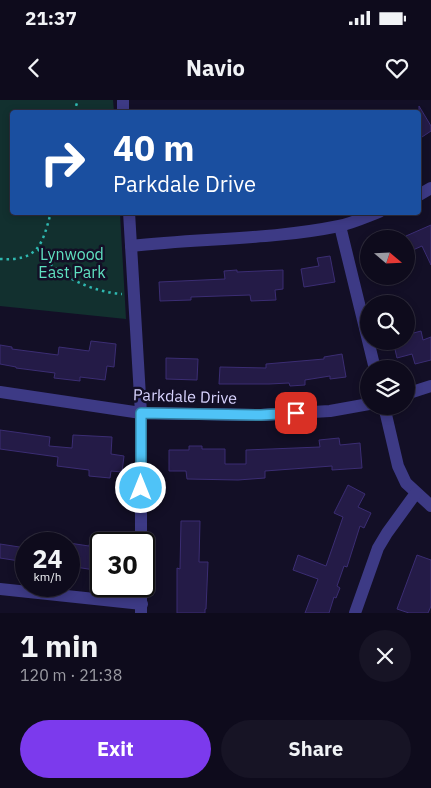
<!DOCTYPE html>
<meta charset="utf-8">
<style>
body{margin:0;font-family:"IBM Plex Sans",sans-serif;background:#171425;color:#f1f3f6;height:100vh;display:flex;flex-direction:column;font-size:19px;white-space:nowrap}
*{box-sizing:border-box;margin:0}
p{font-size:16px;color:#9b9ba3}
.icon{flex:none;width:28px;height:28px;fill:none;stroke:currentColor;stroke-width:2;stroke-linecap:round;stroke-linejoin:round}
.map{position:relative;height:513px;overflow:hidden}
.side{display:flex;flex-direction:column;background:#0e0b1c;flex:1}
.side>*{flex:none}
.top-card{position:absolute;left:10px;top:10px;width:411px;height:105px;border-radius:5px;box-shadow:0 2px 8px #0003,0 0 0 1px #2e2b3b;background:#1a4fa0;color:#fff;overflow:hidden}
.needle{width:32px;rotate:109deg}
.controls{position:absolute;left:360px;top:130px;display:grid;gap:10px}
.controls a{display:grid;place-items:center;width:55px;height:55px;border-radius:50%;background:#0e0b1c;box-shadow:0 2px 8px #0003,0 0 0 1px #2e2b3b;font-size:25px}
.speed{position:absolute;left:15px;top:432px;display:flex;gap:10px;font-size:25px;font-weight:700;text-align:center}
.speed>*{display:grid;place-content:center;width:65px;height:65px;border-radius:50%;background:#0e0b1c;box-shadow:0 2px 8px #0003,0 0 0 1px #2e2b3b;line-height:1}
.speed small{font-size:12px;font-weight:400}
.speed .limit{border:2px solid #111;border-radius:8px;background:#fff;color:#111}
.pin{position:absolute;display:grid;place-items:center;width:42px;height:42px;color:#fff;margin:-21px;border-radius:10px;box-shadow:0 2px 8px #0006}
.me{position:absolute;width:55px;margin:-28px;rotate:0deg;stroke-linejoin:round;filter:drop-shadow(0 0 4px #0008)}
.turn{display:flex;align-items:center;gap:18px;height:105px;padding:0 20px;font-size:22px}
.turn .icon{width:65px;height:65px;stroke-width:2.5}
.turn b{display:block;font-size:35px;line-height:42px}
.round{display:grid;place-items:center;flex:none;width:52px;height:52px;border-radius:26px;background:#171425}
.head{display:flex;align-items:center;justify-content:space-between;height:85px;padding:0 20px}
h1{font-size:30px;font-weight:700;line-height:38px}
.primary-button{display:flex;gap:10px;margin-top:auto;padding:10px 20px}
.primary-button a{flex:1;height:58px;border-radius:30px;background:#7c3aed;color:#fff;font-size:20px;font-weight:700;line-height:58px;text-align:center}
.primary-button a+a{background:#171425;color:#f1f3f6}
.status{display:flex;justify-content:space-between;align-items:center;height:35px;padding:0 25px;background:#0e0b1c;direction:ltr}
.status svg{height:14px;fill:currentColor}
header{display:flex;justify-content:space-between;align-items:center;height:65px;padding:0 20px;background:#0e0b1c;font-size:22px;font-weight:700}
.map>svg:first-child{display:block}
.green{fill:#12302f}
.building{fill:#241b47;stroke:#3b2d73}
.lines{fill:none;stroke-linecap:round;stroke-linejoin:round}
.path{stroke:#2fb8b0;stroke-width:2.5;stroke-dasharray:2.5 4;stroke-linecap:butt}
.minor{stroke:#3d3a85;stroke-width:12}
.route-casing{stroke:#337fa1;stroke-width:12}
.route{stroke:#4fc3f7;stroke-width:9}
.labels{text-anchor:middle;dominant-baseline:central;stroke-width:5;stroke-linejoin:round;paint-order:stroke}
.park-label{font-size:16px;fill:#5fe0c0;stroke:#130f26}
.street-label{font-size:16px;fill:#d9d4ff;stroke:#130f26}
</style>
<div class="status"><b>21:37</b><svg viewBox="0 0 49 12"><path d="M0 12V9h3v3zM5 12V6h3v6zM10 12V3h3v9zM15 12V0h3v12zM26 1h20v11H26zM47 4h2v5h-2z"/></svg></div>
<header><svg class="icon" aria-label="back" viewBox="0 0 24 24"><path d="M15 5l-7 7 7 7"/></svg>Navio<svg class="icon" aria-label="heart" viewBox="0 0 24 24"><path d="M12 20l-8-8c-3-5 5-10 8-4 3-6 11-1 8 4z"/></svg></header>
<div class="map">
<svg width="431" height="513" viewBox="0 0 431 513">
<rect width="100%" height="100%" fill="#130f26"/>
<!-- green -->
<path class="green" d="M0,0H113L114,12H12V112L120,113L126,219L0,206Z"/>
<!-- building -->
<g class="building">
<path d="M419,6L431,26V31L419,39Z"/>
<path d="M431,125V165L422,146L406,153V136Z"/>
<path d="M330,156L335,182L304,187L301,169L319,166L317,158Z"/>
<path d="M237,170V172L283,170V189L275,190L276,200L251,201L250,195L191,197V200L160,201L159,182L225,179L224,171Z"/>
<path d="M421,231L423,240L431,237V260L415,264L412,254L397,258L393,241H406V235Z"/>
<path d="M91,241L116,244L114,267L107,266L105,280L80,277V281L54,278L55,273L16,268V267L0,264V245L12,247V249L58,255L59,247L89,251Z"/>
<path d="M342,254L346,277L330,279V276L305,280V285L290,286L289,283L269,284H219L220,267L266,268V264L324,259V257Z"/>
<path d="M166,258L198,259L197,280L166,279Z"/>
<path d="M0,330L50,337L49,346L72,348L73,335L112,337L111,354L124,356L122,372L111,371L110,378L89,376V370L57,366L58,357L0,349Z"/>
<path d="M339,338L340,345L360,343L362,368L332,370V366L265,371V378L238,380L187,379L186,371H169V350H189V346H202V349H225V364H246V350L320,347L319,340Z"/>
<path d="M348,385L365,394L358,407L371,413L364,428L360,426L347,467L344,466L337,486L340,488L336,498L334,497L329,513H305L318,479L293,470L298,455L326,466L343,417L334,413Z"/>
<path d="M181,421H200L199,462H208L206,509H205V513H177V468L180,469Z"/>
<path d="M90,441L101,442V471L69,466V443L89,446Z"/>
<path d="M0,444L26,448V462L0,458Z"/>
<path d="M417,455L431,460V506L428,513H409L397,509Z"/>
</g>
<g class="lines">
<!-- path -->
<g class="path">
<path d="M74,12L78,0"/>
<path d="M38,149C54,175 92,192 122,194"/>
<path d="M0,159C38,161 42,146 51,112"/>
</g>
<!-- minor -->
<g class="minor">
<path d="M123,0V12"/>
<path d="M419,95L431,88"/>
<path d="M129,112L141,313V444"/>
<path d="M340,126L375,269"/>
<path d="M131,146C200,138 271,140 339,126C353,123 366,117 379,112"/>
<path d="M0,292L141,313L261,315L330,311L369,304"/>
<path d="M406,294L431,286"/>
<path d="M384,306L398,366L406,383L431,406"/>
<path d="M0,489L142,504"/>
<path d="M141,513V486"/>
<path d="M355,513L378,448L387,433L416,393"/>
</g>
</g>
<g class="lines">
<defs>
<path id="route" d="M141,388V313L261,315L296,313"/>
</defs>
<!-- route casing -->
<use href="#route" class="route-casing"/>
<!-- route -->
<use href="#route" class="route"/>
</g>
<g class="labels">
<!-- park labels -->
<g class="park-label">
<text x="72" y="154">Lynwood<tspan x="72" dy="18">East Park</tspan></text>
</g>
<!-- street labels -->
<g class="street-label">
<text transform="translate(185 296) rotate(2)">Parkdale Drive</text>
</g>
</g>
</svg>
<div class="controls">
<a><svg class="needle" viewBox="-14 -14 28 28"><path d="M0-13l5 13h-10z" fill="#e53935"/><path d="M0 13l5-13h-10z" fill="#9b9ba3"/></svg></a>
<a><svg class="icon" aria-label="search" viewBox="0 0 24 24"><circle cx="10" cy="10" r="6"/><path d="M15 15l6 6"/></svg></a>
<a><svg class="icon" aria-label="layers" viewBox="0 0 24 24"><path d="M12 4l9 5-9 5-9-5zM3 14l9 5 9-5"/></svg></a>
</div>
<div class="speed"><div>24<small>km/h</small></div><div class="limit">30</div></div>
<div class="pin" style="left:296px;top:313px;background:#d93025"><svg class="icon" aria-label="arrive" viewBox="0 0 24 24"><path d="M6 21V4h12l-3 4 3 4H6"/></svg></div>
<svg class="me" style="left:141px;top:388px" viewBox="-20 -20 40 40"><circle r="17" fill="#4fc3f7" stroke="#fff" stroke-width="3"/><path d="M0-11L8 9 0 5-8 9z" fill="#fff"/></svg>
<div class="top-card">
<div class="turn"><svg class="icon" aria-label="right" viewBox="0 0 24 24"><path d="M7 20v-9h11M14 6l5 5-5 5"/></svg><div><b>40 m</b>Parkdale Drive</div></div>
</div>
</div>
<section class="side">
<div class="head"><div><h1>1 min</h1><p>120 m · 21:38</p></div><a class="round"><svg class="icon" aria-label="close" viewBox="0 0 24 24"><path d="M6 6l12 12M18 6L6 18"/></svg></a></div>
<div class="primary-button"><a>Exit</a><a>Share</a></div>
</section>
